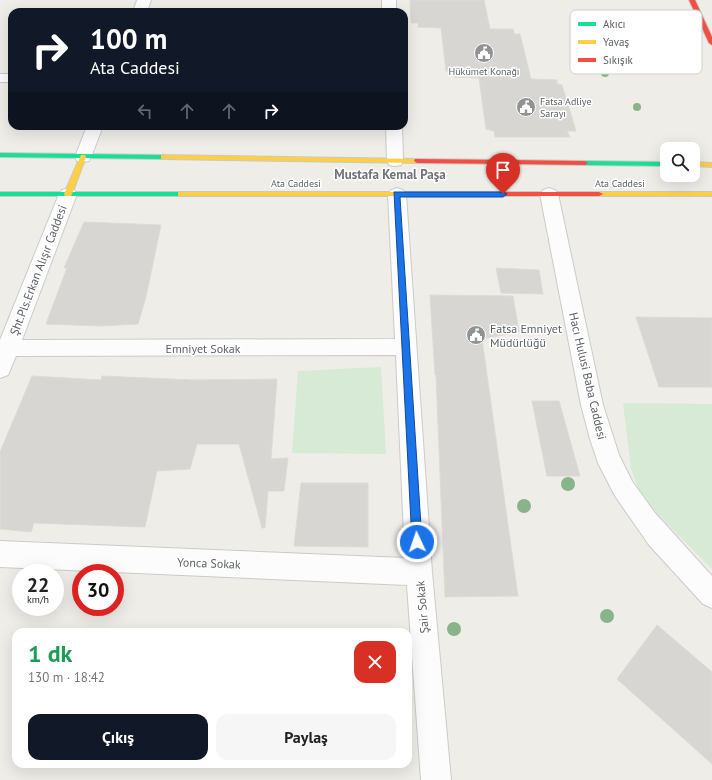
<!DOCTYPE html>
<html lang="tr">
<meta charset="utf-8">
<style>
body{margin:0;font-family:"PT Sans",sans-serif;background:#f6f6f6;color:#222;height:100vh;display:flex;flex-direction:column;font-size:15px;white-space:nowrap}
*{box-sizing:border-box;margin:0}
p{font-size:13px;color:#767676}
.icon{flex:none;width:22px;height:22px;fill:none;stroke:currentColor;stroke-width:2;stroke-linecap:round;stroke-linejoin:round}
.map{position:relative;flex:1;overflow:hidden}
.panel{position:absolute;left:12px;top:628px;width:400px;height:140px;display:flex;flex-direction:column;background:#fff;border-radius:12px;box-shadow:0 4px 16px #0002}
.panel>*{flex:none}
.banner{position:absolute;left:8px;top:8px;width:400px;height:122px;border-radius:12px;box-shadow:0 4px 16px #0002;background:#111827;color:#fff;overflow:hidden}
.controls{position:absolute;left:660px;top:142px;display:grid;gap:8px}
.controls a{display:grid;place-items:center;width:40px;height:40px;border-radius:8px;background:#fff;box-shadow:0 4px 16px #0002;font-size:20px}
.speed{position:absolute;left:12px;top:564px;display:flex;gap:8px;font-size:20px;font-weight:700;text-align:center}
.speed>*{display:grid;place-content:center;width:52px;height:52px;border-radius:50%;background:#fff;box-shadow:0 4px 16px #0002;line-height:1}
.speed small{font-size:10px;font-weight:400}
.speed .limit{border:6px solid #d22;background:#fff;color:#111}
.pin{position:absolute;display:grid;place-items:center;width:34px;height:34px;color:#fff;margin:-41px -17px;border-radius:50% 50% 50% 0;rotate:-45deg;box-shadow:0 0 4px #0007}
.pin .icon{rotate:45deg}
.me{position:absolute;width:44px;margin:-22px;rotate:357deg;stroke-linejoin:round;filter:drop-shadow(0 0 3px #0008)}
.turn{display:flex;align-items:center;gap:14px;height:84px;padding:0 16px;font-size:18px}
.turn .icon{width:52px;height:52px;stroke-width:2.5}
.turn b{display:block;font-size:28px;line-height:34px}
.lanes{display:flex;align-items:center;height:38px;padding:0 16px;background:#0003;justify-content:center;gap:20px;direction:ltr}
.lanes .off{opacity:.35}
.round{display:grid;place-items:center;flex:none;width:42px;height:42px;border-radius:12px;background:#f6f6f6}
.headline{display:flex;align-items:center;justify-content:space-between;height:68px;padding:0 16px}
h1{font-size:24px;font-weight:800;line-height:30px;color:#1e9e55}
.action{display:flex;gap:8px;margin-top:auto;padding:8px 16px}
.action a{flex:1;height:46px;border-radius:12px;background:#111827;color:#fff;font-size:16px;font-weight:800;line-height:46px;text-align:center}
.action a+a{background:#f6f6f6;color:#222}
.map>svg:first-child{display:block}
.green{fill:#d6ead5}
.building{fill:#d7d6d3;stroke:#dddbd7}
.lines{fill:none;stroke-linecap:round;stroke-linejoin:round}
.street-casing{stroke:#cacbca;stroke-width:2}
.fast-casing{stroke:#c9cac8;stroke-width:2}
.slow-casing{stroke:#c9cac8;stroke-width:2}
.jam-casing{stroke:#c9cac8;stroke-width:2}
.street{fill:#fcfcfc;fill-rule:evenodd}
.fast{fill:#16e098;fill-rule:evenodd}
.slow{fill:#ffcf43;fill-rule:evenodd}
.jam{fill:#f24e42;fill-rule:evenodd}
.tree{fill:#89b48a}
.route{fill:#1a73e8;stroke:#114b97}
.labels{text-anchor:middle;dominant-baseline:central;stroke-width:3;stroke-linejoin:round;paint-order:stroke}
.far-poi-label{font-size:10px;fill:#5d6166;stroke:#fff}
.far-street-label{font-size:10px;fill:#5d6166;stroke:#fff}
.street-label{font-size:12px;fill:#5d6166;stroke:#fff}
.poi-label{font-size:12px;fill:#5d6166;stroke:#fff;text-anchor:start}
.far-district-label{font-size:13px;font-weight:bold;fill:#6e7378;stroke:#fff}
.key{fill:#fff;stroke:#ced0d1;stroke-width:1}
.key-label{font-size:11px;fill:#5d6166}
</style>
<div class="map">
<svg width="712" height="780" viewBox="0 0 712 780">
<rect width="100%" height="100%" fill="#eeede8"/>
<!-- green -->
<g class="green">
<path d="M381,367L386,454L292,453L298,371Z"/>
<path d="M623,403L712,404V569L663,520L642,497L631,469Z"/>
</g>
<!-- building -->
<g class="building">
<path d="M410,0H484L490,29H513L514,34H520L531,79L557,80V84L562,85L576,131H567L570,137H495L494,131L486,129L479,78L454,77L453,72L446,71L441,28L418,27L419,23H411Z"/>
<path d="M84,222L161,225L146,297L138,324L100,326L46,324L67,268H64Z"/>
<path d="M496,268L539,270L543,294L501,293Z"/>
<path d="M430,295L513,296L519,332L482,339L518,596L445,597L436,375H435Z"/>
<path d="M636,317L712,318V387H659Z"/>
<path d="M32,376L101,380L102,376L193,380L277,379L271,459L288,458L284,491H268L265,528H262L239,444H197L190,469L157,471L145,527L34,523L31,532L0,529V452Z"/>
<path d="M532,401H559L580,476H547Z"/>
<path d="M301,483H368V547L294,546Z"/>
<path d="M657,625L712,672V764L617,679Z"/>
</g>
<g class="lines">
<defs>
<g id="street">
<path d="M137,0H151L147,12H133Z"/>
<rect x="382" y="0" width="14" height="12"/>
<rect x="0" y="74" width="12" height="8"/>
<path d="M87,126H103L91,157L89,161L83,162L77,161L75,157Z"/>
<path d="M386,126H402L403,161L401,165L395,166L389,165L387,161Z"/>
<path d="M68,188L74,190L77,194L22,340L395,339L388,194L391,190L397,188L403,190L406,194L432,572L451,780H421L407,585L0,567V541L405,558L396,355L16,356L8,375L0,378V340L59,194L62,190Z"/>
<path d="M549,188L555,190L558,194L603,405L619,455L632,481L655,513L712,576V608L703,604L649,545L615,496L598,463L590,439L581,405L540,194L543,190Z"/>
</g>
<g id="fast">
<path d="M0,153L163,155L166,157L163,159L0,157Z"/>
<path d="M583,161L667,162V166L585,165H583Z"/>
<path d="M0,192H181L185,194L181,196H0Z"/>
</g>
<g id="slow">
<path d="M81,155H85L86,157L72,194L71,196H65L64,194Z"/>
<path d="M161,155L417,159L420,161L417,163L163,159H161Z"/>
<path d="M693,162L712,163V167L693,166Z"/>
<path d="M178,192H423L427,194L423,196H178Z"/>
<rect x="596" y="192" width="116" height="4"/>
</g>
<g id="jam">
<path d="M689,0H695L712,37V45L709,43Z"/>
<path d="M415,159L585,161L588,163L585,165L417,163L414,161Z"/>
<path d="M420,192H599L603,194L599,196H423L419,194Z"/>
</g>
</defs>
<!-- street casing -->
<use href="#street" class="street-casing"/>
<!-- fast casing -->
<use href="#fast" class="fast-casing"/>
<!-- slow casing -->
<use href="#slow" class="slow-casing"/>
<!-- jam casing -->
<use href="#jam" class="jam-casing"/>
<!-- street -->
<use href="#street" class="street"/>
<!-- fast -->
<use href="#fast" class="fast"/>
<!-- slow -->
<use href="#slow" class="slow"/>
<!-- jam -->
<use href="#jam" class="jam"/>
</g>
<!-- trees -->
<g class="tree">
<circle cx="605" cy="73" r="4"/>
<circle cx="637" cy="107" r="4"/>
<circle cx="568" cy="484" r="7"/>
<circle cx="524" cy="506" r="7"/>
<circle cx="607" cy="616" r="7"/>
<circle cx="454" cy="629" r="7"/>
</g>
<!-- route -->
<path class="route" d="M394,192H503L507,194L503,197H400L422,542L421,545L417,547L413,545L412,542Z"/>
<!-- icons -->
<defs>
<symbol id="civic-disc" viewBox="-11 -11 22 22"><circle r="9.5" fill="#909294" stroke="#fff"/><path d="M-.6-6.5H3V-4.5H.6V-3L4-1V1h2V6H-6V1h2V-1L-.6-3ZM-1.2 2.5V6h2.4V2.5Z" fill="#fff"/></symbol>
</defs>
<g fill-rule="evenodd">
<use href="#civic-disc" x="473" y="42" width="22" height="22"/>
<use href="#civic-disc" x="515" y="96" width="22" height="22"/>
<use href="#civic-disc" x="465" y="324" width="22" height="22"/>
</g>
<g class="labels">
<!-- far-poi labels -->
<g class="far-poi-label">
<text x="484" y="71">Hükümet Konağı</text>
<text x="540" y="101" text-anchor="start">Fatsa Adliye<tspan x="540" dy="12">Sarayı</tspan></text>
</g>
<!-- far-street labels -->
<g class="far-street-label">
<text x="296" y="183">Ata Caddesi</text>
<text x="620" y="183">Ata Caddesi</text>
</g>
<!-- street labels -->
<g class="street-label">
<text transform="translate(38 270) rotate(-69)">Şht.Pls.Erkan Alışır Caddesi</text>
<text x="203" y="348">Emniyet Sokak</text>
<text transform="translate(588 376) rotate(77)">Hacı Hulusi Baba Caddesi</text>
<text transform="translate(209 563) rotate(2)">Yonca Sokak</text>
<text transform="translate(422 607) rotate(-95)">Şair Sokak</text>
</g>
<!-- poi labels -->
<g class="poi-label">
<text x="490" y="328">Fatsa Emniyet<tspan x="490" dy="14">Müdürlüğü</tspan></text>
</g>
<!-- far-district labels -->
<g class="far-district-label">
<text x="390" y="174">Mustafa Kemal Paşa</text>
</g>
</g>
<!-- legend -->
<rect x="570" y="10" width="132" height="64" rx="6" class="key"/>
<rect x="578" y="22" width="18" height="4" fill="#16e098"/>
<rect x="578" y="40" width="18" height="4" fill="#ffcf43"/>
<rect x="578" y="58" width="18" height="4" fill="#f24e42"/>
<g class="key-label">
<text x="603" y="28">Akıcı</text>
<text x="603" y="46">Yavaş</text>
<text x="603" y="64">Sıkışık</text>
</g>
</svg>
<div class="controls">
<a><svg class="icon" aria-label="search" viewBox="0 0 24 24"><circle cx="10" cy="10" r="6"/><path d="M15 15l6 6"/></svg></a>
</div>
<div class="speed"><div>22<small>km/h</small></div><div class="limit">30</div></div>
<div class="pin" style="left:503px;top:194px;background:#d93025"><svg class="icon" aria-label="arrive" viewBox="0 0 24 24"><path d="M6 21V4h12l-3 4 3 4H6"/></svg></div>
<svg class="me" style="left:417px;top:542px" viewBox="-20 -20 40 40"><circle r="17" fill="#1a73e8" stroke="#fff" stroke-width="3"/><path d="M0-11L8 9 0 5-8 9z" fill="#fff"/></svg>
<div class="banner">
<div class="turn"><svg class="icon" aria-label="right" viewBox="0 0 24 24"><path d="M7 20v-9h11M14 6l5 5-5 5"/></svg><div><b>100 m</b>Ata Caddesi</div></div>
<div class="lanes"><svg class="icon off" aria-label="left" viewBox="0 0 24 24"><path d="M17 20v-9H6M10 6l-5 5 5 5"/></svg><svg class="icon off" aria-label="ahead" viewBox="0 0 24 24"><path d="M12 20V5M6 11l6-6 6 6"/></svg><svg class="icon off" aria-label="ahead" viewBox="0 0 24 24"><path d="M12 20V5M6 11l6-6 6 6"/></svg><svg class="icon" aria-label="right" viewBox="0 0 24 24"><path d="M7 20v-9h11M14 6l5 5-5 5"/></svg></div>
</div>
<section class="panel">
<div class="headline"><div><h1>1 dk</h1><p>130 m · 18:42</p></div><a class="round" style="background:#d93025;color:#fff"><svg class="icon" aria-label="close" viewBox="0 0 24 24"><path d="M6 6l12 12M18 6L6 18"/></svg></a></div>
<div class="action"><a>Çıkış</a><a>Paylaş</a></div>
</section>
</div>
